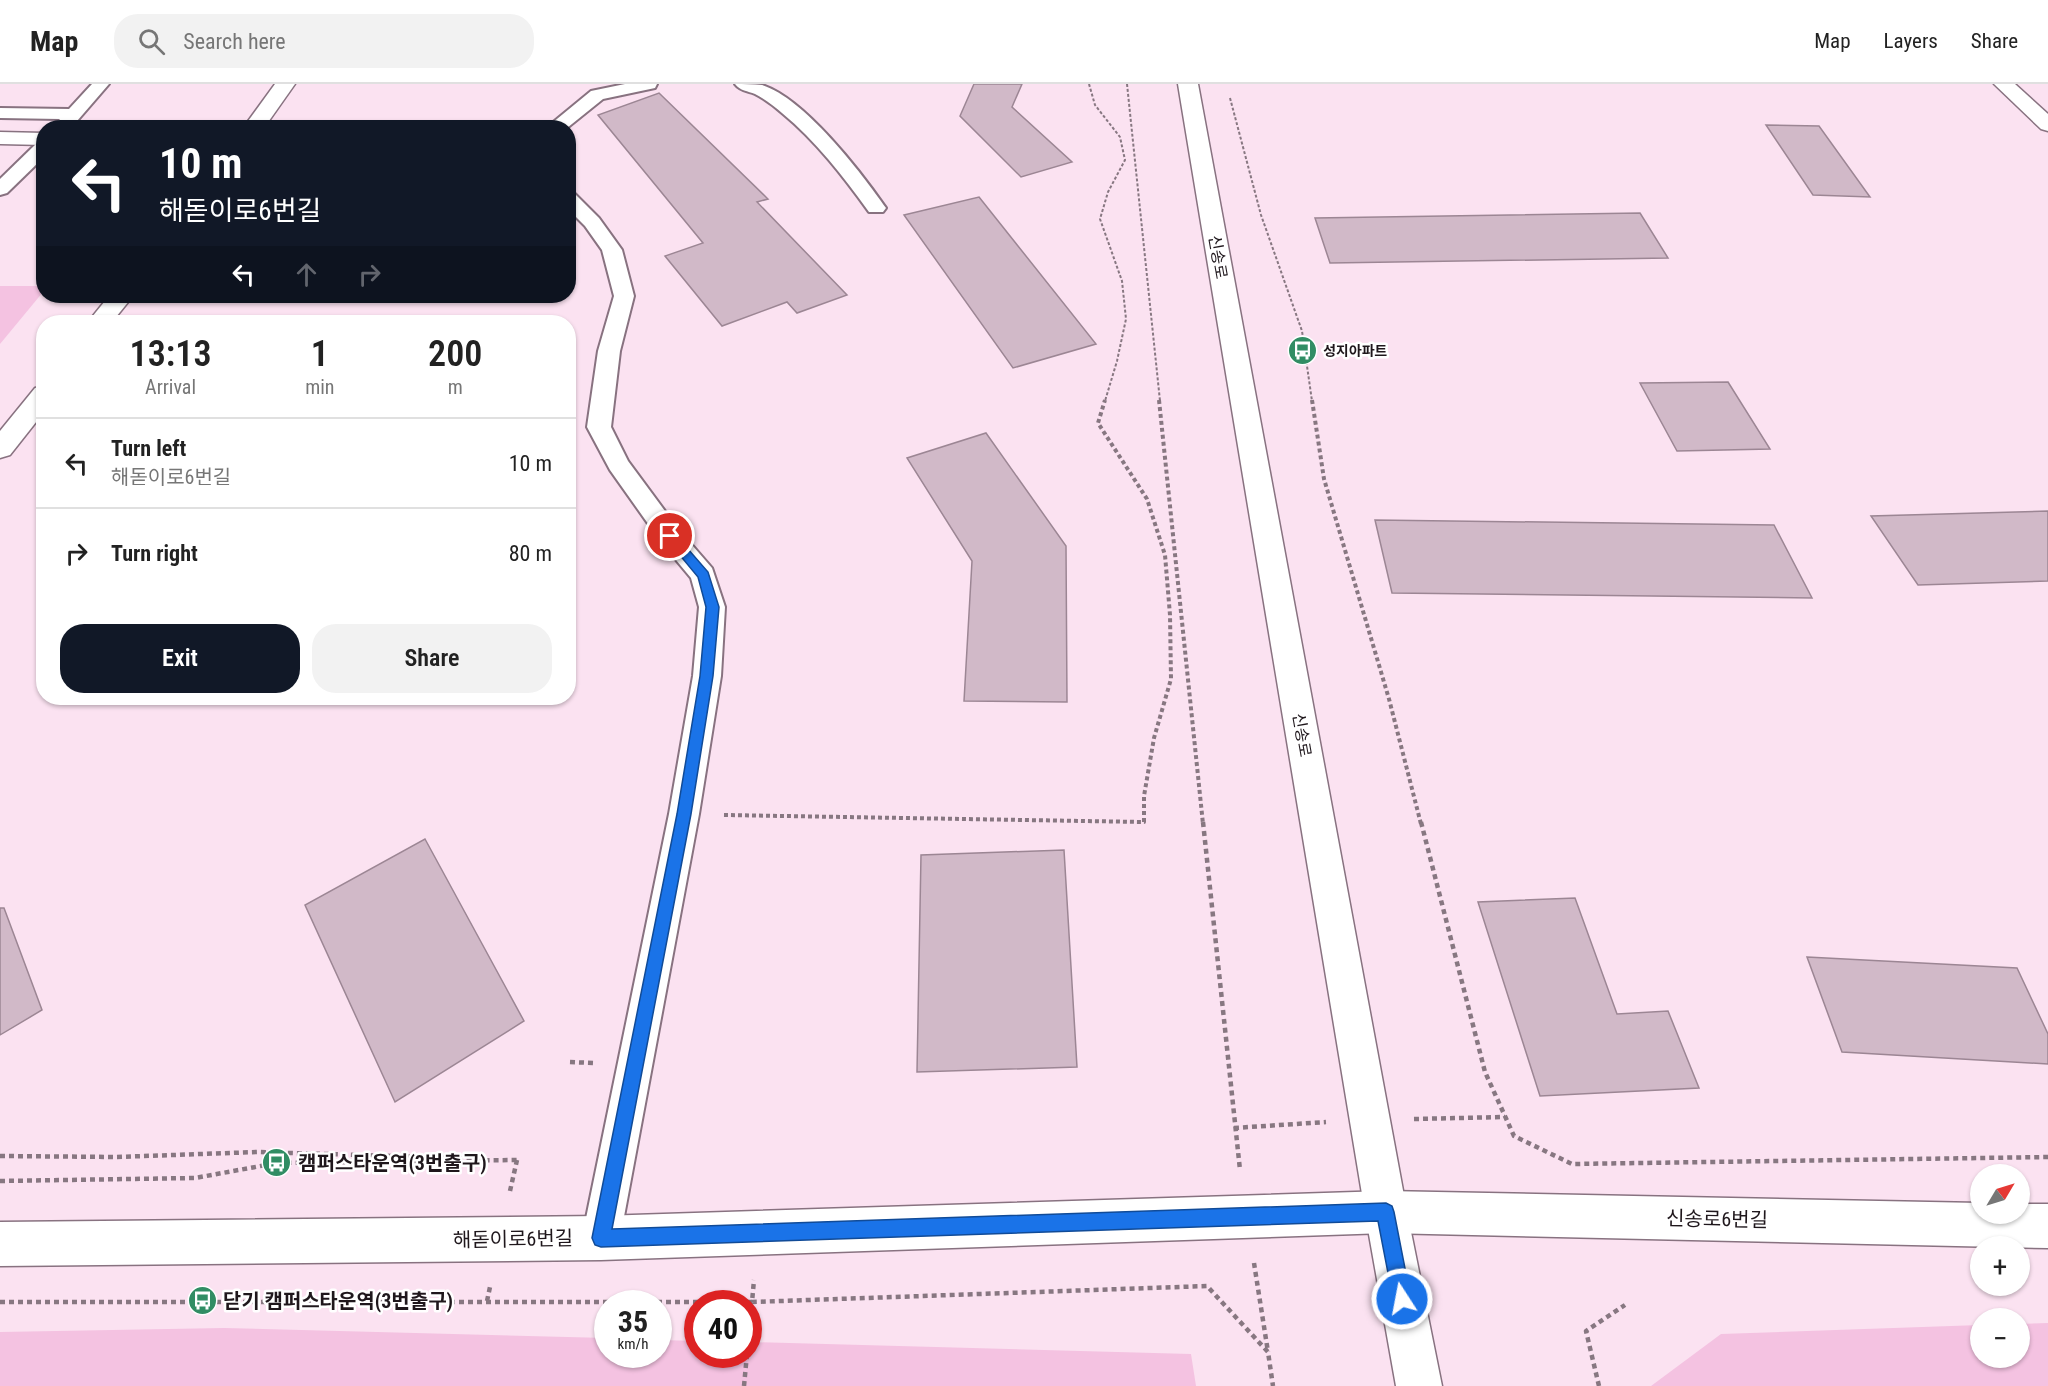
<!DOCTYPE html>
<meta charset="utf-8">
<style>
body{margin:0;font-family:"Roboto Condensed","Noto Sans KR",sans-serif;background:#f2f2f2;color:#222;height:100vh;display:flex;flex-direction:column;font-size:22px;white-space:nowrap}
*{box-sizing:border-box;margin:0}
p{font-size:20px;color:#767676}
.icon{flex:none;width:33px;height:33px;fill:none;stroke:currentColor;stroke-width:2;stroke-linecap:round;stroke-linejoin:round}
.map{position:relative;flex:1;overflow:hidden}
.panel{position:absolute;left:36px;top:231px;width:540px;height:390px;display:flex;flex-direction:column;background:#fff;border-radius:24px;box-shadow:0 2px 4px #0004}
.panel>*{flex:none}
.hud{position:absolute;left:36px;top:36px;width:540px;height:183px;border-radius:24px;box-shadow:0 2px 4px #0004;background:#111827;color:#fff;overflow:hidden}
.needle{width:39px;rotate:52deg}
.tools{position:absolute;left:1970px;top:1080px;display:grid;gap:12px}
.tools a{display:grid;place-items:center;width:60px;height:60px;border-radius:50%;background:#fff;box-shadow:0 2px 4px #0004;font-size:30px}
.speed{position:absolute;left:594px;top:1206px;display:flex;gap:12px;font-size:30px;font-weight:700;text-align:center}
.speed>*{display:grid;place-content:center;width:78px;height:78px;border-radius:50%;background:#fff;box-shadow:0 2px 4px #0004;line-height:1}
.speed small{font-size:15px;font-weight:400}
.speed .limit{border:9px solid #d22;background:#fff;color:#111}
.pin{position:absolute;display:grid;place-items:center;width:51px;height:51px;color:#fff;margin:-26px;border:3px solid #fff;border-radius:50%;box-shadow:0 2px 6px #0007}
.me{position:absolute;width:66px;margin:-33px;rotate:349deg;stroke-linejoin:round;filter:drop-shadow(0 0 4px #0008)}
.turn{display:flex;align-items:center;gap:21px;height:126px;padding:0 24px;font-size:27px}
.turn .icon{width:78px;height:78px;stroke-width:2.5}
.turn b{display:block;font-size:42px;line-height:51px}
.lanes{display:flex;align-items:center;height:57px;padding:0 24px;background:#0003;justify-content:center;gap:30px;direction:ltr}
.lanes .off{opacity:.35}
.eta{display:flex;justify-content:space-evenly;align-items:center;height:102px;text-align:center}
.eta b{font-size:36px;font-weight:600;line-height:42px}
.action{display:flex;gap:12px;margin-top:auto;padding:12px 24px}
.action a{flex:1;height:69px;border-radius:24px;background:#111827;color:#fff;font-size:24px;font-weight:600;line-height:69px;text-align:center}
.action a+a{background:#f2f2f2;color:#222}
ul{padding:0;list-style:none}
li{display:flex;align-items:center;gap:18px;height:90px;padding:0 24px;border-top:2px solid #e0e0e0}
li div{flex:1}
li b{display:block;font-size:22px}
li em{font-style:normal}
header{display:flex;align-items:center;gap:36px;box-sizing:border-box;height:84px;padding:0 30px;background:#fff;border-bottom:2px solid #e0e0e0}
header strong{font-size:28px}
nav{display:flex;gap:33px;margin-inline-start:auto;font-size:21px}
.search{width:420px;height:54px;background:#f2f2f2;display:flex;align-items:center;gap:15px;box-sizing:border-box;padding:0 21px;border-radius:24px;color:#767676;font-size:22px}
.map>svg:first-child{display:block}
.green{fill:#f4c2e1}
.building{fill:#d1b9c8;stroke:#9c8694;stroke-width:1.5}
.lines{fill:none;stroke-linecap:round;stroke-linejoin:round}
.service-casing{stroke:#887280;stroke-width:4}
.minor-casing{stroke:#887280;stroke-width:3}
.tertiary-casing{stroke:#887280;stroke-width:3}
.path-far2{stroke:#877781;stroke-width:2;stroke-dasharray:3 2;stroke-linecap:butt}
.path-far1{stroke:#877781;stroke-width:4;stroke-dasharray:4 3;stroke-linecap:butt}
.path{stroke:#877781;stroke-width:4.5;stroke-dasharray:5 4;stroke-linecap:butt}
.service{fill:#fff;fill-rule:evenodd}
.minor{fill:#fff;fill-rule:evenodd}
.tertiary{fill:#fff;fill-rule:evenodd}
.route{fill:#1a73e8;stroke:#114b97;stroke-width:1.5}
.labels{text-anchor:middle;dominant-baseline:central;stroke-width:5;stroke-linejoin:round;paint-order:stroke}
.far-poi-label{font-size:14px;font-weight:bold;fill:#1f171c;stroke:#fff;text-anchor:start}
.street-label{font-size:16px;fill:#1f171c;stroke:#fff}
.near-poi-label{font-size:20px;font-weight:bold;fill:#1f171c;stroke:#fff;text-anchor:start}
.near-street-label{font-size:20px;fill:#1f171c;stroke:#fff}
</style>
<header>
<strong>Map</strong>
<div class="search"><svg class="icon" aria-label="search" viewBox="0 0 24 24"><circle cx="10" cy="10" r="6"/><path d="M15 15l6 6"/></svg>Search here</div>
<nav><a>Map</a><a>Layers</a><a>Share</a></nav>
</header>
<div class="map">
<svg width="2048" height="1302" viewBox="0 0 2048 1302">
<rect width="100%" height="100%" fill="#fbe2f1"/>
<!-- green -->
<g class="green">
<path d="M0,202H44L43,208L0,260Z"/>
<path d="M2048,1239V1302H1651L1721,1250L1980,1241V1274H2019V1240Z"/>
<path d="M224,1244L607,1254L608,1270H658L659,1256L697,1257L698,1270H748L749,1258L1191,1270L1196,1302H0V1248Z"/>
</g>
<!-- building -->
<g class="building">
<path d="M974,0H1022L1012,23L1072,78L1021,93L960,32Z"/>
<path d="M659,9L768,115L757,118L847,211L797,229L787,218L722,242L665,172L703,159L598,31Z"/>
<path d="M1766,41L1819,42L1870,113L1813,111Z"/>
<path d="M979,113L1096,260L1013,284L904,131Z"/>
<path d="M1640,129L1668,174L1330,179L1315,134Z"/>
<path d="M1728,298L1770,365L1677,367L1640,299Z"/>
<path d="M986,349L1066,462L1067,618L964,617L972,477L907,374Z"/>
<path d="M2048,427V497L1918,501L1871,432Z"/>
<path d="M1375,436L1774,441L1812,514L1392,509Z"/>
<path d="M425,755L524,937L395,1018L305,821Z"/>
<path d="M1064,766L1077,983L917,988L921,771Z"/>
<path d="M1575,814L1617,930L1668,927L1699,1004L1540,1012L1478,818Z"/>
<path d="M0,824H4L42,926L0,951Z"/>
<path d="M1807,873L2017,884L2048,950V980L1842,968Z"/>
</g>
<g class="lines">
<defs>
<g id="service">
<path d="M92,0H109L71,44H52L60,35L0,34V24L69,25Z"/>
<path d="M625,0H657L655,4L603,15L567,44H546L591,7Z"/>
<path d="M735,0C743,0 754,0 762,1C804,14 861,88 886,124L883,128H869C843,92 816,57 782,29C774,22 765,15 755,10C748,7 740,7 735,0Z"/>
<path d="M44,57V73L7,109L0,111V95L38,58Z"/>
<path d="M568,108L575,110L599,134L622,166L634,212L620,267L611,343L628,377L679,446L712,484L725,523L721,592L699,730L620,1154L614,1167L601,1173L588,1167L582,1154L669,730L693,592L699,523L691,494L661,458L610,386L587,343L598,267L614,212L602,166L585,142L568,125Z"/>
</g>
<g id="minor">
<path d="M275,0H295L264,44H243Z"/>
<path d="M1994,0H2015L2048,30V47L2041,45Z"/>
<path d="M0,48L44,49V61L0,60Z"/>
<path d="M109,212H133L112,238H88Z"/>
<path d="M44,302V328L10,371L0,374V347L35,304Z"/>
<path d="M1386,1107L1980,1119V1130H2019V1120H2048V1164L1386,1149L601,1176L0,1182V1138L601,1132Z"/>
</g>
<path id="tertiary" d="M1178,0H1198L1407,1128L1442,1302H1396L1365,1128Z"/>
</defs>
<!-- service casing -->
<use href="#service" class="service-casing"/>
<!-- minor casing -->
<use href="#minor" class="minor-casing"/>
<!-- tertiary casing -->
<use href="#tertiary" class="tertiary-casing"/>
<!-- path-far2 -->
<g class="path-far2">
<path d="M1089,0L1095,21L1120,53L1125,76L1108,108L1100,135L1122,197L1126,235L1117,277L1105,317"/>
<path d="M1127,0L1160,317"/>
<path d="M1230,14L1261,131L1302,247L1312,317"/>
</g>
<!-- path-far1 -->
<g class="path-far1">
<path d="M1159,316L1203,740"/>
<path d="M1312,316L1324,395L1389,615L1421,740"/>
<path d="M724,731L1144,738V712L1154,654L1171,595L1170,531L1165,471L1147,415L1098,339L1105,316"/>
</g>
<!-- path -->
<g class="path">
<path d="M1203,738L1240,1086"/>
<path d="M1421,738L1485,988L1514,1052L1572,1080L2048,1073"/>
<path d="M570,978L593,979"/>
<path d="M1414,1035L1505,1033"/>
<path d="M1234,1044L1326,1038"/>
<path d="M0,1072L117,1073L257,1068L462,1074"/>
<path d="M0,1097L195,1094L277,1079L517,1076"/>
<path d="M510,1107L517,1076"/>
<path d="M1254,1179L1268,1268"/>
<path d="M487,1217L490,1203"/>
<path d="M0,1218H752L754,1196"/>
<path d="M748,1254L752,1218L1207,1202L1268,1268L1273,1302"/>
<path d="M744,1302L747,1270"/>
<path d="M1599,1302L1586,1247L1625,1221"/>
</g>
<!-- service -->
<use href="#service" class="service"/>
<!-- minor -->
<use href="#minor" class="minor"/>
<!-- tertiary -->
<use href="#tertiary" class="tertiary"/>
</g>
<!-- route -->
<path class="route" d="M670,448L674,449L708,488L719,523L713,592L691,730L612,1145L1386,1119L1392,1122L1394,1128L1411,1215L1409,1222L1402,1224L1396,1222L1393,1215L1378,1137L601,1163L595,1161L592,1154L677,730L700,592L706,523L698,493L664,452Z"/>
<!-- icons -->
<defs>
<symbol id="bus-disc" viewBox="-11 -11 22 22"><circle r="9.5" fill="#318d64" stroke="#fff"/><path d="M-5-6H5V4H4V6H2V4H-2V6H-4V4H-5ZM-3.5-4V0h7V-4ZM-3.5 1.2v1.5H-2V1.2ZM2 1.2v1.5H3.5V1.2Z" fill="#fff"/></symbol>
</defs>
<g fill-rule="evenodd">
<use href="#bus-disc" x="1286" y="250" width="33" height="33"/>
<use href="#bus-disc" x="260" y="1062" width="33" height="33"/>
<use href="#bus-disc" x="186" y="1200" width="33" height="33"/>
</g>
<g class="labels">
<!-- far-poi labels -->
<g class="far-poi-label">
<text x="1323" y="267">성지아파트</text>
</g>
<!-- street labels -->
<g class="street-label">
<text transform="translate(1218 173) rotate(80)">신송로</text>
<text transform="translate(1302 651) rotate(80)">신송로</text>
</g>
<!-- near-poi labels -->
<g class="near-poi-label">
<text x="298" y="1079">캠퍼스타운역(3번출구)</text>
<text x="223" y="1217">닫기 캠퍼스타운역(3번출구)</text>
</g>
<!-- near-street labels -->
<g class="near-street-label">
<text transform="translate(1717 1135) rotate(1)">신송로6번길</text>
<text transform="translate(513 1155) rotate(-1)">해돋이로6번길</text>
</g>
</g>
</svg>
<div class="tools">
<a><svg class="needle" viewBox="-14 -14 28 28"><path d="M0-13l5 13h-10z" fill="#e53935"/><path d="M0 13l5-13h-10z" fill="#767676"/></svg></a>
<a>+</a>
<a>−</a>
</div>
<div class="speed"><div>35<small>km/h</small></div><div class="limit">40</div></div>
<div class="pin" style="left:670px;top:452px;background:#d93025"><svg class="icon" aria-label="arrive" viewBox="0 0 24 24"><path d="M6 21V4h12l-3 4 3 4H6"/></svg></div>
<svg class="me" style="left:1402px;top:1215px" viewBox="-20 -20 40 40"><circle r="17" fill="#1a73e8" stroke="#fff" stroke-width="3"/><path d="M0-11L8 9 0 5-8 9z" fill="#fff"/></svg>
<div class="hud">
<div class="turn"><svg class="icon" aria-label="left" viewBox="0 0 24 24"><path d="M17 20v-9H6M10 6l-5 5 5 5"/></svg><div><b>10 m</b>해돋이로6번길</div></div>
<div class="lanes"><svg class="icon" aria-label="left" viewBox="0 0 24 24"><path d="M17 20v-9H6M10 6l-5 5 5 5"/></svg><svg class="icon off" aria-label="ahead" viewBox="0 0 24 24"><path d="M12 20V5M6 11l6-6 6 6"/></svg><svg class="icon off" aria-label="right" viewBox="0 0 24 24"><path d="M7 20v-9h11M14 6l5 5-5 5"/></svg></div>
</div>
<section class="panel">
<div class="eta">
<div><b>13:13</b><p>Arrival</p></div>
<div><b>1</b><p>min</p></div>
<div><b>200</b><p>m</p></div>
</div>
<ul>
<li><svg class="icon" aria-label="left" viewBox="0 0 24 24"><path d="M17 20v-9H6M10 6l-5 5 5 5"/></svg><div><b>Turn left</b><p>해돋이로6번길</p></div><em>10 m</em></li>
<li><svg class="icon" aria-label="right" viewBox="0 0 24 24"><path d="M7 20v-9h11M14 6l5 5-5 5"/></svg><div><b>Turn right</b></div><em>80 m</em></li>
</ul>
<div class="action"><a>Exit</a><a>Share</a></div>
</section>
</div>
